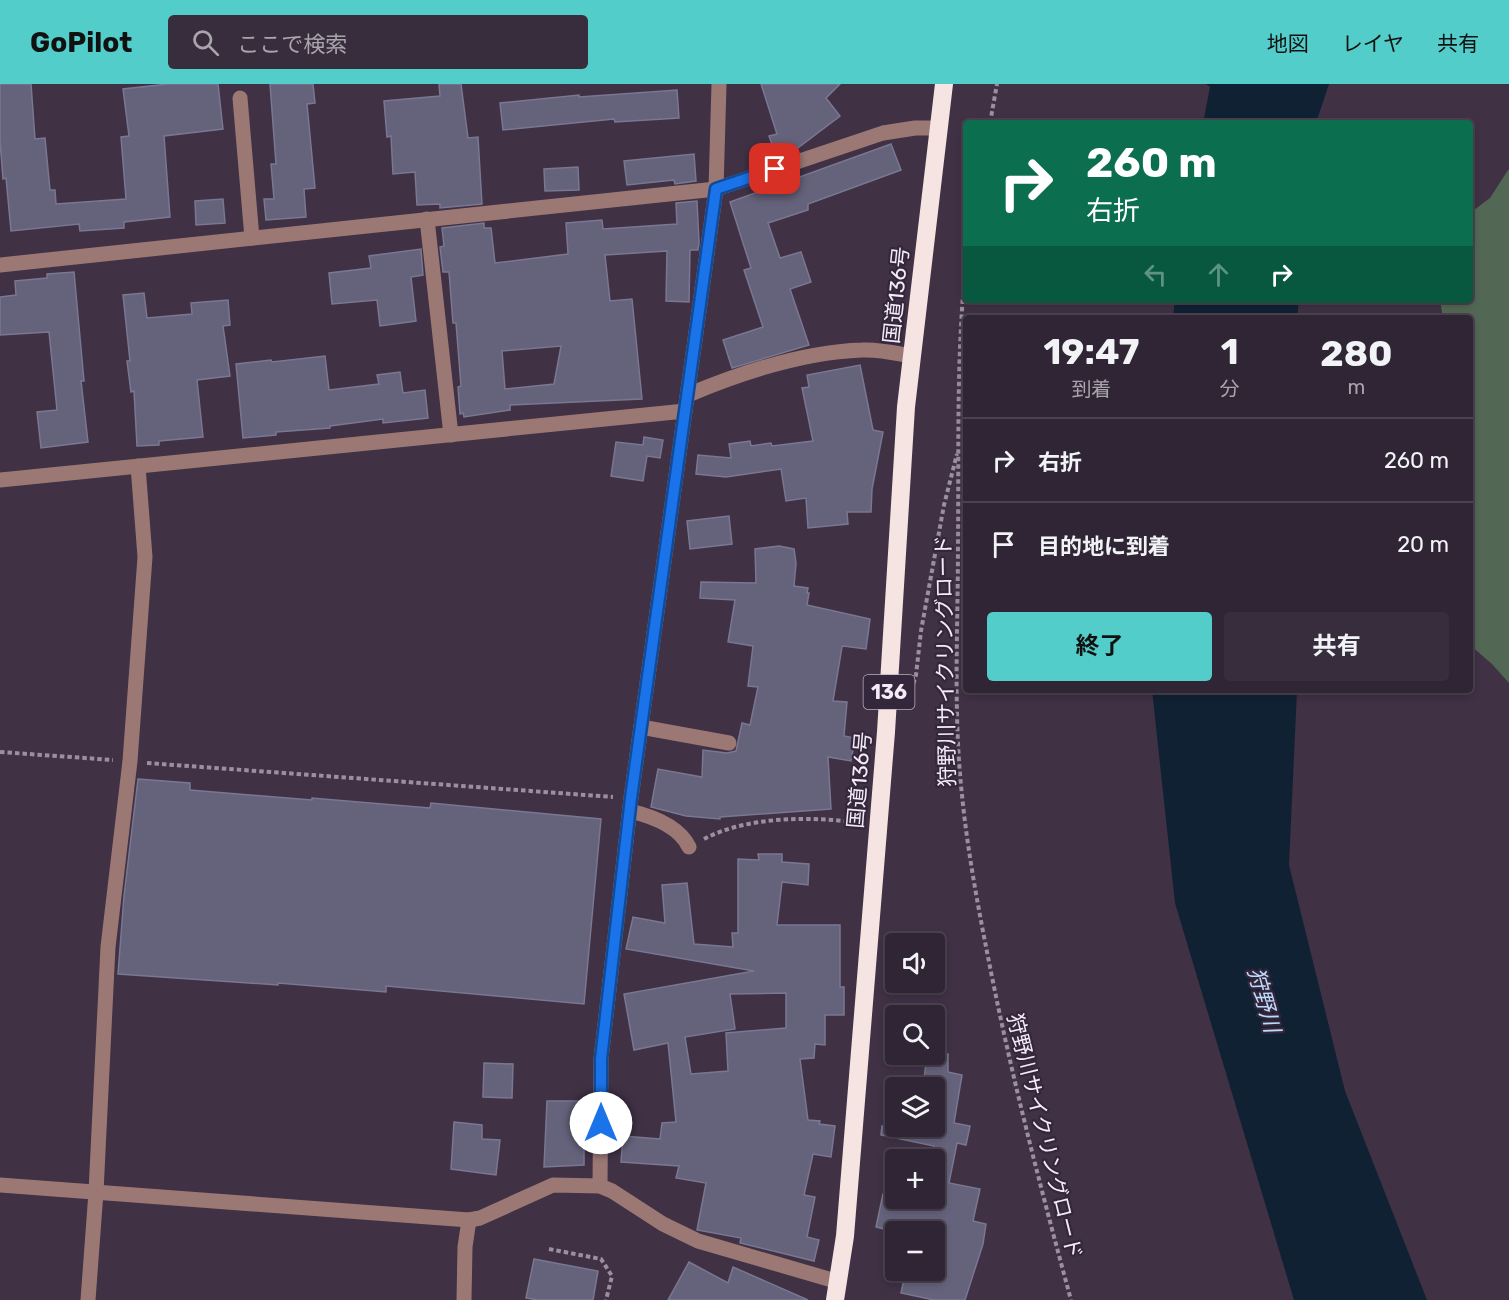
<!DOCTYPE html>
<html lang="ja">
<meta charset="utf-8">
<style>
body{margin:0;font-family:Rubik,"Noto Sans JP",sans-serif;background:#382d3c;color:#f1f3f6;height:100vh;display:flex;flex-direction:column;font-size:22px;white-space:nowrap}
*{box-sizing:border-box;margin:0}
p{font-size:20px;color:#a8a5ac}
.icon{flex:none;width:33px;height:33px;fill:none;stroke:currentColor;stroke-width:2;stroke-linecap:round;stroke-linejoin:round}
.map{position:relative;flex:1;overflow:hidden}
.panel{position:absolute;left:963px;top:231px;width:510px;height:378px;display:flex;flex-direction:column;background:#302534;border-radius:6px;box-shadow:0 3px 9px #0003,0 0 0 2px #4b424f}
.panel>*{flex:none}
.hud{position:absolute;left:963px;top:36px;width:510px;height:183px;border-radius:6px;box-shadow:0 3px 9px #0003,0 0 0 2px #4b424f;background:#0b6e4f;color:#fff;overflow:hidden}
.buttons{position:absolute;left:885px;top:849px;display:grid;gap:12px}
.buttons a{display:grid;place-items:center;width:60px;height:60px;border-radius:6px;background:#302534;box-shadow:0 3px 9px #0003,0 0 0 2px #4b424f;font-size:30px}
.pin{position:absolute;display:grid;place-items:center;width:51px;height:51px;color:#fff;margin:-26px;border-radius:12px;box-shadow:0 3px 9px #0006}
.me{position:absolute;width:66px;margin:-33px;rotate:0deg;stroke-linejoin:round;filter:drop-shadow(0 0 4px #0008)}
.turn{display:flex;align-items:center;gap:21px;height:126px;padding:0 24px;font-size:27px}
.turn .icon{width:78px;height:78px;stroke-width:2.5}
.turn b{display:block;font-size:42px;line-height:51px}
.lanes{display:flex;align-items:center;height:57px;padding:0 24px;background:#0003;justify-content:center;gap:30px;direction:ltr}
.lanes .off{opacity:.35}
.eta{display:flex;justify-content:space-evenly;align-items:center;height:102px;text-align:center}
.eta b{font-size:36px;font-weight:700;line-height:42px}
.cta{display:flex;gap:12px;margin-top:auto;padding:12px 24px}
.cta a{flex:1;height:69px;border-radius:6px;background:#53cdca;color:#111;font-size:24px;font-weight:700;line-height:69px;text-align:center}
.cta a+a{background:#382d3c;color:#f1f3f6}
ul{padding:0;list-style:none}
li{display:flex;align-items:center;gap:18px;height:84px;padding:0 24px;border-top:2px solid #4b424f}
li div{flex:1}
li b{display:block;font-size:22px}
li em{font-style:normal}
header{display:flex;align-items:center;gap:36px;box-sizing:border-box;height:84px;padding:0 30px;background:#53cdca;color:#111}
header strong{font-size:28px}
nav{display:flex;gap:33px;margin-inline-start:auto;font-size:21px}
.search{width:420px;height:54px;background:#382d3c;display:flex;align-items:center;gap:15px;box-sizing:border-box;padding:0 21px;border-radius:6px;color:#a8a5ac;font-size:22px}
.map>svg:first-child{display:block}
.green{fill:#536854}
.water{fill:#102133}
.building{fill:#65627c;stroke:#7a7792;stroke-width:1.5;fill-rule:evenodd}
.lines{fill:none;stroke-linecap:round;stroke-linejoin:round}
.path{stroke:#9b8fa0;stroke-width:4;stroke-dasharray:4.5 3;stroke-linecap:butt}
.minor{stroke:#9c7875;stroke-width:15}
.highway{stroke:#f6e4e2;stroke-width:18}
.route-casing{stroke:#114b97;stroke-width:15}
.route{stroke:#1a73e8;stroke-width:10}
.labels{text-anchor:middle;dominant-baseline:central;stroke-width:4.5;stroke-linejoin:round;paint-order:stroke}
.shield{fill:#35273b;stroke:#bbb0bf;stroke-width:1.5}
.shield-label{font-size:20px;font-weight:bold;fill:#f4ebf8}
.street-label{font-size:21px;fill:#f4ebf8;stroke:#35273b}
.water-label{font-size:22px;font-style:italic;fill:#bcdbfd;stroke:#35273b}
</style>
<header>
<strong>GoPilot</strong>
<div class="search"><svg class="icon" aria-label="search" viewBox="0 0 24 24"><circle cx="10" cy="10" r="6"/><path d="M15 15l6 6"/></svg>ここで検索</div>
<nav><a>地図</a><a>レイヤ</a><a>共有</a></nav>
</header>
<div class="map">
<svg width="1509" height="1216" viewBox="0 0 1509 1216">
<rect width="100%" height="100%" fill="#403145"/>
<!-- green -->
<path class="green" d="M1508,86H1509V599L1492,580L1470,561V234H1443L1440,216H1470V129L1490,114Z"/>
<!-- water -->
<g class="water">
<path d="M1206,0H1329L1316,39H1203L1210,3Z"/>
<path d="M1175,216H1299L1297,234H1173Z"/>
<path d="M1152,606H1297L1289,781L1345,1007L1427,1216H1294L1175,819Z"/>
</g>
<!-- building -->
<g class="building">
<path d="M0,0H31L35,55L45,54L50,106H55L56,120L126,115L121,53L129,52L123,5L168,0H218L223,45L164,52L170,133L124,138V144L80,147L79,140L11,147L6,94L3,95L0,57Z"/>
<path d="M270,0H313L315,19L307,20L315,104L304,105L306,133L266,136L264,115H274L271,80H276Z"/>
<path d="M439,0H461L468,54L478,53L482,120L440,124V120L417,121L415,88L393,90L391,52L387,53L384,17L440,12Z"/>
<path d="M761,0H840L826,14L840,32L791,69L777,74L769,52L777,50Z"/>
<path d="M677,6L679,34L615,38L614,35L503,46L500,19L579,11V13Z"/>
<path d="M891,60L901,86L808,120V126L768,139L780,174L801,168L811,198L790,205L809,261L732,284L723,256L763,243L744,186L751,184L730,118Z"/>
<path d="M694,70L696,97L675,100L674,96L627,101L624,77Z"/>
<path d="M578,83L579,106L545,107L544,85Z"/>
<path d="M223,115L225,139L196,141L195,117Z"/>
<path d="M697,117L699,158L698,166H690L689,218L666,217L667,167L605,171L610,217L632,215L642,315L510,321V326L464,333L463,329L460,330L458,303L461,302L456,239H453L449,188H443L440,163L444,162L442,144L484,139V144H491L495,179L568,170L566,139L602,136L603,145L677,140L676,119ZM561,262L554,300L505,305L502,267Z"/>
<path d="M421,165L423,191L411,193L416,237L380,242L377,216L332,220L329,189L371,184L369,172Z"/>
<path d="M74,188L84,297H81L88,358L41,364L37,328L57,326L49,248L0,251V213L16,211L15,197L47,194V190Z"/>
<path d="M144,209L147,234L192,230L191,219L228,216L230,241L223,242L230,292L197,296L203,353L159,357V361L137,362L134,307L131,308L127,277H130L123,211Z"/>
<path d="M325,272L329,306L379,300L377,291L400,288L403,309L425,306L428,334L383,339V335L330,342V344L276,348V351L243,354L236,280L271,276L272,278Z"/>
<path d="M860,281L873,346L883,348L872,405L871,428H847L848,440L808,444L806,414L786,417L781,385L726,393L696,390L698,371L731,374L729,360L750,357L751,362L771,359L772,362L813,357L802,304L809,303L807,291Z"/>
<path d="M644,353L663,356L660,374L647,372L643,397L611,392L616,358L643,361Z"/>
<path d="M729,432L732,460L690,465L687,437Z"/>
<path d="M779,462L794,465L796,479L794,502L808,504L807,509H809L807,521L870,535L866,565L843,562L842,563L833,617L847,618L844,652L855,654L851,677L828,673L831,725L720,733V735L686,732L651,723L658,685L702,693L703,666L727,669L736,667L742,639L750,641L758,603L748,602L753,562L728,558L735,516L700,514L701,498L756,499L755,465Z"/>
<path d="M138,695L190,699V706L312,716V714L430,724L431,719L601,735L584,920L386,902V908L278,899V901L118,890L124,812Z"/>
<path d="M758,770H782V778L809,780L808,801L782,798L777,841H840V903H844V931H825V961L815,960L814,974L800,975L808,1036L820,1037L819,1040L835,1042L831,1073L813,1070L804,1111L815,1113L807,1153L819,1156L814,1177L740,1159L741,1154L697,1146L706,1099L676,1094L679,1082L621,1078L623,1052L660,1055L662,1039L676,1038L668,959L634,966L624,910L754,887L626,865L633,833L665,839L662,801L687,799L694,860L733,863L732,849H738V775L759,776ZM786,909V944L726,949L728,987L691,990L685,953L735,945L730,910Z"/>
<path d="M927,970H948V988L962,991L954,1039L970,1042L966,1061L957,1059L949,1099L980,1105L973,1137L986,1140L983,1160L965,1216H934L901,1209L905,1190L919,1193L921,1186H934V1148H896L876,1143L883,1110L896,1113V1114L934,1121V1062L881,1051L882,1042H934V1004H923Z"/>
<path d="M484,979L513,980L512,1014L483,1013Z"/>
<path d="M547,1017H580V1040H584V1081L544,1083Z"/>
<path d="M454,1038L482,1041V1055L500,1056L496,1091L451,1085Z"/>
<path d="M534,1175L598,1187L593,1216H538L526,1214Z"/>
<path d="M689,1178L728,1199L733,1183L808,1216H668Z"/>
</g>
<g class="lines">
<!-- path -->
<g class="path">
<path d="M990,39L997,0"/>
<path d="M966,178C956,272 959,368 958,463C958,545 953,629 962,711C968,772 980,833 992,893C1014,1002 1042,1109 1071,1216"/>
<path d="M911,607L916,591L921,547L944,421L957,370"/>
<path d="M0,668L113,676"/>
<path d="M147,679L613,713"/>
<path d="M704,755C747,732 813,732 859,739"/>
<path d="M549,1165L601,1175L612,1192L606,1216"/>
</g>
<!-- minor -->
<g class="minor">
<path d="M240,14L252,154"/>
<path d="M427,135L451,351"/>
<path d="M0,181L716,105L883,49L915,44H938"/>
<path d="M688,311C740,289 805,268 862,266C879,265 895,269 912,272"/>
<path d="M0,396L685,327"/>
<path d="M641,643L729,659"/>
<path d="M630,727C651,732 679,742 689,763"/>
<path d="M0,1101L469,1136L480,1134L553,1101L600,1102L612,1107L663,1140L698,1157L839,1198"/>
<path d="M600,1102L601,975L631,714L716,105L719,0"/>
<path d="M88,1216L96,1108L108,863L130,677L145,473L138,382"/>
<path d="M464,1216L465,1163L469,1136"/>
</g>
<!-- highway -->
<path class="highway" d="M835,1216L845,1152L886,648L906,323L944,0"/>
</g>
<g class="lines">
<defs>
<path id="route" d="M601,1039V975L631,714L716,105L775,85"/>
</defs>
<!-- route casing -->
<use href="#route" class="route-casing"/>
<!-- route -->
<use href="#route" class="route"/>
</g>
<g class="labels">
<!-- shield labels -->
<rect class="shield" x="863.5" y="591" width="51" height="34" rx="4.5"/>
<g class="shield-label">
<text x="889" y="608">136</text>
</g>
<!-- street labels -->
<g class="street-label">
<text transform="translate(896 211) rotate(-84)">国道136号</text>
<text transform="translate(945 577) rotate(-91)">狩野川サイクリングロード</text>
<text transform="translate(859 696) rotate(-85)">国道136号</text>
<text transform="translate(1045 1052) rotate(76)">狩野川サイクリングロード</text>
</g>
<!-- water labels -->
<g class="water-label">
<text transform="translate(1264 916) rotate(74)">狩野川</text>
</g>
</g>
</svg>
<div class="buttons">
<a><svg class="icon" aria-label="sound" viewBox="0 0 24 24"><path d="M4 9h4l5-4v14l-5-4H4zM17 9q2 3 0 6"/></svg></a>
<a><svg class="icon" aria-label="search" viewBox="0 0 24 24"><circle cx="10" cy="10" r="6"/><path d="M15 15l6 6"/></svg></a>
<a><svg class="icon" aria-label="layers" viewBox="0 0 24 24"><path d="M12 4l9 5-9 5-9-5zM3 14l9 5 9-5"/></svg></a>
<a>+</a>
<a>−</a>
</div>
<div class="pin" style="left:775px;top:85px;background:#d93025"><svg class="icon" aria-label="arrive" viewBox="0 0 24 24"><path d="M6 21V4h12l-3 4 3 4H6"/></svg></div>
<svg class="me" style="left:601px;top:1039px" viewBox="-20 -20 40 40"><circle r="19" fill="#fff"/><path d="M0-13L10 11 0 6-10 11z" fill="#1a73e8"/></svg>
<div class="hud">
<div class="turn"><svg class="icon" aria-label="right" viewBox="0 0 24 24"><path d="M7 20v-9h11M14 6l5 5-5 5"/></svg><div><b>260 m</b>右折</div></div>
<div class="lanes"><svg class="icon off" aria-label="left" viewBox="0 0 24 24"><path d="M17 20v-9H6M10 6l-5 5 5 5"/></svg><svg class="icon off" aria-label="ahead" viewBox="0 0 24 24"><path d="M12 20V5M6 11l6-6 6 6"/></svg><svg class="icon" aria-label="right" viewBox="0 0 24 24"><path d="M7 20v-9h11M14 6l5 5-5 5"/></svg></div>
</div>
<section class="panel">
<div class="eta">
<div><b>19:47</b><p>到着</p></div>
<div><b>1</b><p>分</p></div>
<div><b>280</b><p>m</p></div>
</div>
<ul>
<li><svg class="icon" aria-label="right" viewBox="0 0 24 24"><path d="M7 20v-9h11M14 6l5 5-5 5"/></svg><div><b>右折</b></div><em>260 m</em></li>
<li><svg class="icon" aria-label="arrive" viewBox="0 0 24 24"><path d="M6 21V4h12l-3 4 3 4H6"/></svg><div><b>目的地に到着</b></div><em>20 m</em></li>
</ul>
<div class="cta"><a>終了</a><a>共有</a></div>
</section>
</div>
